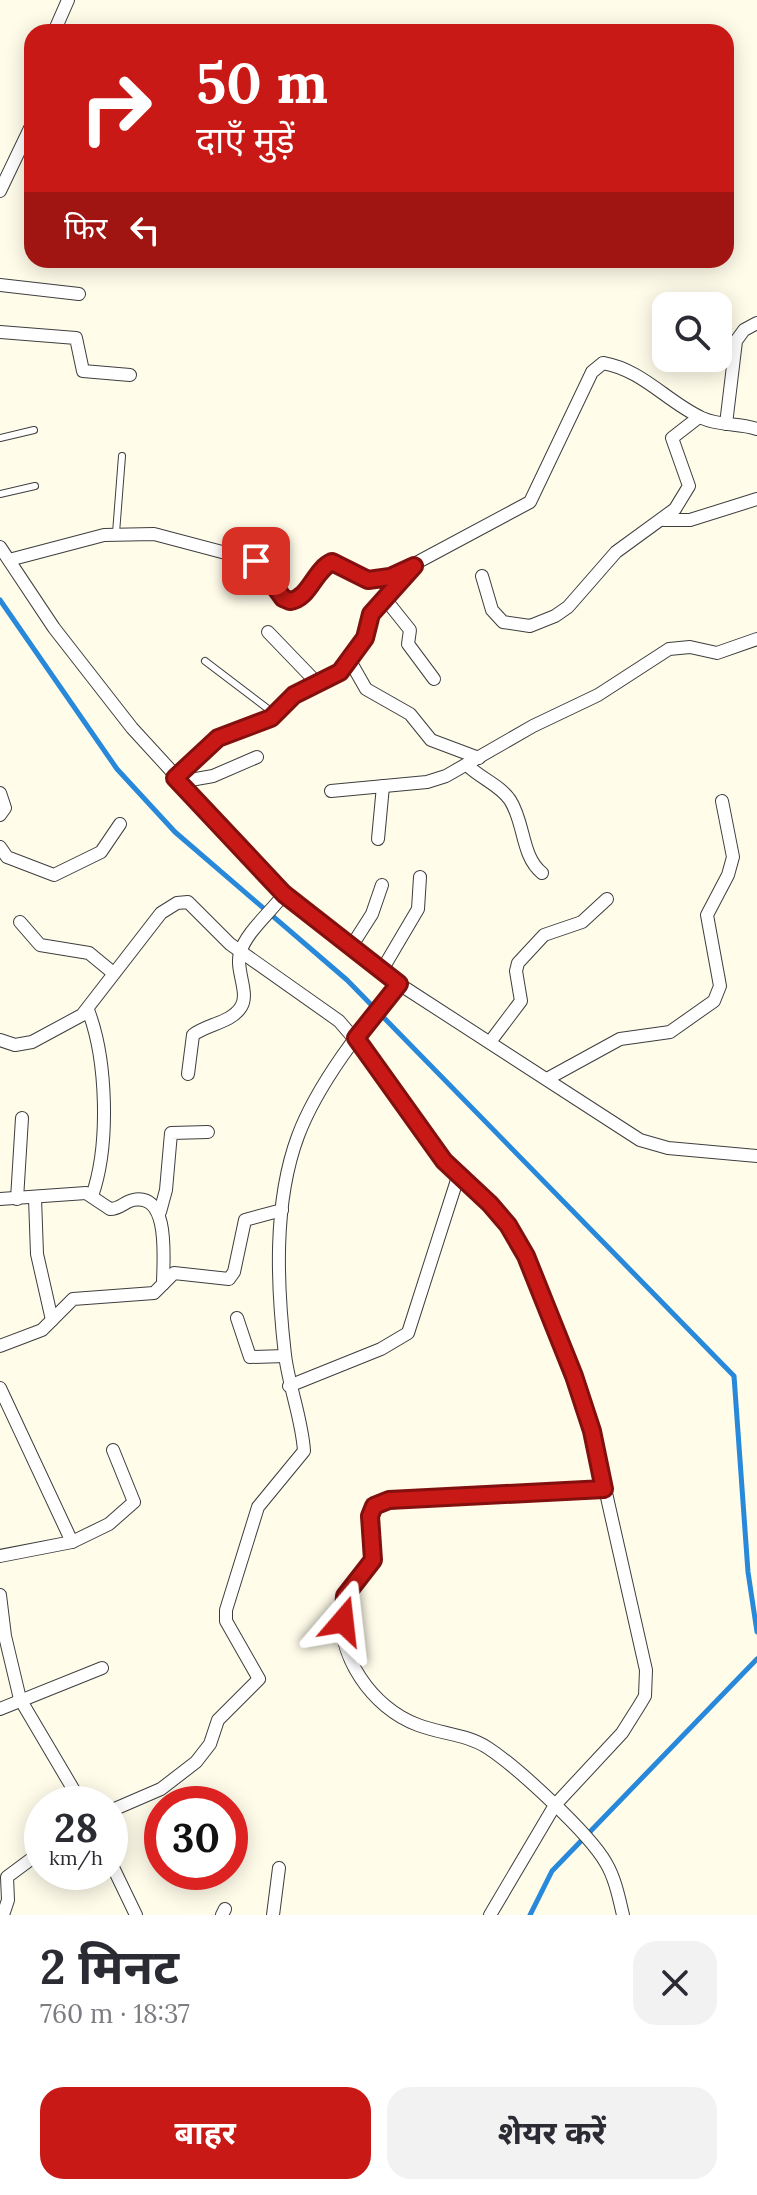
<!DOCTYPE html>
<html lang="hi">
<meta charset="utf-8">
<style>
body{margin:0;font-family:Lora,"Noto Sans Devanagari",serif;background:#f2f2f3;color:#2b2b33;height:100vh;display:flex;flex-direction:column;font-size:30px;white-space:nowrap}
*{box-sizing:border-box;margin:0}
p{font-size:26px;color:#7c7c81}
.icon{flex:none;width:44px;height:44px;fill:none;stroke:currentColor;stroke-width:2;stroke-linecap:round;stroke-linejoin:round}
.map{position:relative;height:1915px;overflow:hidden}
.panel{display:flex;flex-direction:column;background:#fff;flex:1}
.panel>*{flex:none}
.top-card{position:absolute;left:24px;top:24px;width:710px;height:244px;border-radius:24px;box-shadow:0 4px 20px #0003;background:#c81916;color:#fff;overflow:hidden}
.tools{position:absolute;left:652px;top:292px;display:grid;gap:16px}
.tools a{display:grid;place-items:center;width:80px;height:80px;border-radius:16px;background:#fff;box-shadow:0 4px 20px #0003;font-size:40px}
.speed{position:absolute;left:24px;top:1786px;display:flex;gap:16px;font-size:40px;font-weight:700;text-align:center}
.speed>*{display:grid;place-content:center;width:104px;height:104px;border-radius:50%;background:#fff;box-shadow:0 4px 20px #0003;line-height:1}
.speed small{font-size:20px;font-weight:400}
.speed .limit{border:12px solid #d22;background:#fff;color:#111}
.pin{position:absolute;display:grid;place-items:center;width:68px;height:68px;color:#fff;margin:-34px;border-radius:16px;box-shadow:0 4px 12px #0006}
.me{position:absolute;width:88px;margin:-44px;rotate:17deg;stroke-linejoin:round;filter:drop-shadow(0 0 6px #0008)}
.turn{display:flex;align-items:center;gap:28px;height:168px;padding:0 40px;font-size:36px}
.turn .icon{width:104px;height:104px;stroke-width:2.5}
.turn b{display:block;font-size:56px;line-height:68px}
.then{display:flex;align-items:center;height:76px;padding:0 40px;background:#0003;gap:16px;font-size:30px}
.round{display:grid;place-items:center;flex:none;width:84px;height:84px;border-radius:24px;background:#f2f2f3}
.summary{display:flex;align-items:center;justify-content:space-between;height:136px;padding:0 40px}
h1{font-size:48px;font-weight:700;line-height:60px}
.action{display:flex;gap:16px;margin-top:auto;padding:16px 40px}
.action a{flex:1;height:92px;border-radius:24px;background:#c81916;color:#fff;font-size:32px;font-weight:700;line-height:92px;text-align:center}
.action a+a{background:#f2f2f3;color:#2b2b33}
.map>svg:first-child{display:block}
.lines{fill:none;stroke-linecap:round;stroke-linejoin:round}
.stream{stroke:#2889db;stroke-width:5}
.service-casing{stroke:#3e3e3e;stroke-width:8}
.minor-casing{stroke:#3e3e3e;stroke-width:14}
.service{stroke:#fff;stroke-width:6}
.minor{stroke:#fff;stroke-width:12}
.route-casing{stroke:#82100e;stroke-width:20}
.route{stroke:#c81916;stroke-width:14}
</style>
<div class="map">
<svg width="757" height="1915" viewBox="0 0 757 1915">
<rect width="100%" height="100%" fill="#fffcea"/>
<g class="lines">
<!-- stream -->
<g class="stream">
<path d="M0,600L117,769L175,832L347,980L734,1376L748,1572L757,1632"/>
<path d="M530,1915L552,1871L757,1659"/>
</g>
<defs>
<g id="service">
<path d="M0,438L34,430"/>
<path d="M0,494L35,486"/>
<path d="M116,533L122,456"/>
<path d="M205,661L276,715"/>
</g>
<g id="minor">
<path d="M54,32L68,0"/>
<path d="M0,191L32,124"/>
<path d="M0,285L79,294"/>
<path d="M0,332L76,338L83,371L130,375"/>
<path d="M726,424L736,341L744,330L757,323"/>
<path d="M664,520H690L757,499"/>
<path d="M0,547L54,628L132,728L284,894L399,984L640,1140L668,1148L757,1156"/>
<path d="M9,560L104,535L154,534L256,561L283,598L297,600L320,570L332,562L368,580L390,577L530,502L592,372L603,363C643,370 667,402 702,418C719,426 739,423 757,429"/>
<path d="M482,576L492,610L503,622L530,626L555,616L568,607L616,552L675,509L689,486L672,438L699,417"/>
<path d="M386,600L410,630L408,644L434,679"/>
<path d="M268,632L319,685"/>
<path d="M350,661L366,689L410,714L431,740L479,758"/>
<path d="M467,765C480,778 500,785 510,800C525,823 521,856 542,873"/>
<path d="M175,778L211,742L271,718L294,695L340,672L365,638L371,614L414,566"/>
<path d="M179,782L213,776L257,757"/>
<path d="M331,791L427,782L446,776L533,726L598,695L669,649L690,647L717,653L757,639"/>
<path d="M0,793L5,808L0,815"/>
<path d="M378,839L383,786"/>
<path d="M0,847L7,857L54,875L101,852L120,824"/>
<path d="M20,922L40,945L89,953L112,972"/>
<path d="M351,947L372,914L382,885"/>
<path d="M382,970L418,909L420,877"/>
<path d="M88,1010C107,1059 110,1145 92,1196"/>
<path d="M0,1040L15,1045L32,1042L82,1015L161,913L177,903L188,902L230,944L339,1021L370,1057L444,1161L508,1225L526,1256L592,1431L646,1670L645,1696L639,1706L622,1733L555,1805L490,1915"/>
<path d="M490,1042L521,1001L516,971L518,963L544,935L582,922L607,899"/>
<path d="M188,1074L193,1035C207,1024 231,1023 241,1007C250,993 235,970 240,953C246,932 271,912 284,894"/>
<path d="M547,1079L620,1039L670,1032L714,1001L720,986L707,915L728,875L733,857L722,801"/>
<path d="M35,1198L37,1254L52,1320"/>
<path d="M0,1199L86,1193L110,1209C120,1209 124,1202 133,1200C171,1192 163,1262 163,1284"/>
<path d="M17,1199L22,1118"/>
<path d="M160,1212L166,1190L171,1133L208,1132"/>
<path d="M237,1318L250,1357L285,1356"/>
<path d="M0,1346L42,1330L73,1299L154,1293L174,1273L229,1279L234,1272L245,1220L282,1210"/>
<path d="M289,1386L381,1349L408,1333L458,1177"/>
<path d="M0,1388L72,1542L109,1524L134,1502L113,1450"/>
<path d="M604,1489L380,1503L370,1512L373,1560C366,1576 344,1587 342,1604C335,1655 372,1708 418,1725C441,1734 467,1734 488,1748C517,1767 589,1833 606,1863C615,1878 619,1898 623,1915"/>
<path d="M0,1556L72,1542"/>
<path d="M0,1595L5,1636L20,1699L82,1804"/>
<path d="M0,1709L102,1668"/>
<path d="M110,1811L161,1789L196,1762L210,1744L218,1720L259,1679L226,1621V1610L258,1507L304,1451C302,1419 289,1387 285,1355C277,1286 273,1203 298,1136C317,1085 363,1025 399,984"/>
<path d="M110,1861L136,1915"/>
<path d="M3,1915L8,1900L7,1877L42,1851"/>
<path d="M222,1915L225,1909"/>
<path d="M273,1915L279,1868"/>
</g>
</defs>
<!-- service casing -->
<use href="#service" class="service-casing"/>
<!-- minor casing -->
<use href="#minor" class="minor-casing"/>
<!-- service -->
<use href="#service" class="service"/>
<!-- minor -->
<use href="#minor" class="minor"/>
</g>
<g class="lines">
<defs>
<path id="route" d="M256,561L283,598L290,601C310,598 314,570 332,562L368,580L390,577L414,566L371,614L365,638L340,672L294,695L271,718L218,738L175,778L284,894L399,984L356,1038L444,1161L490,1204L508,1225L526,1256L574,1376L592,1431L604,1489L389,1500L374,1506L370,1516L373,1560L345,1596L343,1621"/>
</defs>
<!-- route casing -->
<use href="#route" class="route-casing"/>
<!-- route -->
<use href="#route" class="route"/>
</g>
</svg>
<div class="tools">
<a><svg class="icon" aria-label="search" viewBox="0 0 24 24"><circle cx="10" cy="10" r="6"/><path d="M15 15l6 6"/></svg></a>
</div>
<div class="speed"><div>28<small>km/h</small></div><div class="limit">30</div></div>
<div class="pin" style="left:256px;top:561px;background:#d93025"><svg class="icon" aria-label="arrive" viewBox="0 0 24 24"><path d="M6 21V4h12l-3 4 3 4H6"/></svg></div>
<svg class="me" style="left:343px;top:1621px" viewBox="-20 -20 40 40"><path d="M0-17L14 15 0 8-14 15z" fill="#c81916" stroke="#fff" stroke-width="4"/></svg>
<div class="top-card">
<div class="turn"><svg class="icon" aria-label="right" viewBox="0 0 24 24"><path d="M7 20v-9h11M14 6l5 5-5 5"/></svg><div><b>50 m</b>दाएँ मुड़ें</div></div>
<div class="then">फिर<svg class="icon" aria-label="left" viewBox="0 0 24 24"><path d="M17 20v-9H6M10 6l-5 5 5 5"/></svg></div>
</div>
</div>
<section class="panel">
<div class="summary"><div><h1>2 मिनट</h1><p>760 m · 18:37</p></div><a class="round"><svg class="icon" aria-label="close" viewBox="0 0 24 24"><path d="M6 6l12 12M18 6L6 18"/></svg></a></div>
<div class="action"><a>बाहर</a><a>शेयर करें</a></div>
</section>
